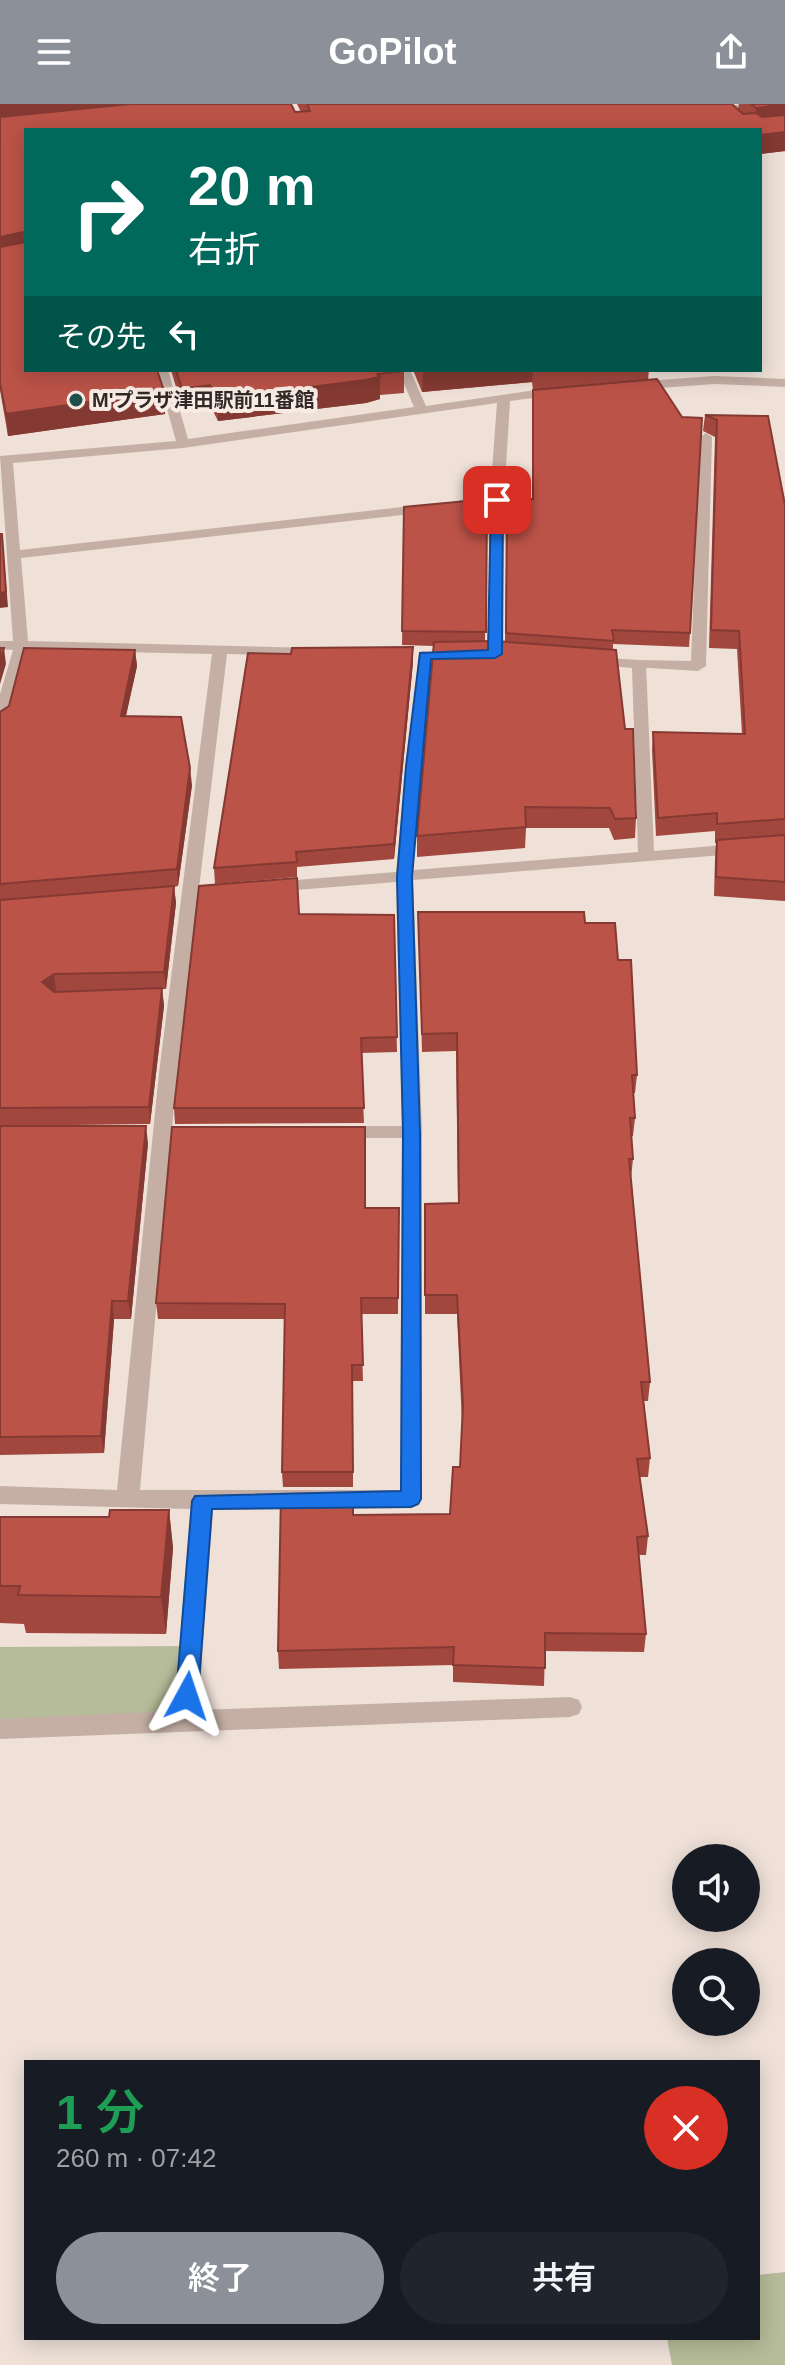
<!DOCTYPE html>
<html lang="ja">
<meta charset="utf-8">
<style>
body{margin:0;font-family:Helvetica,"Noto Sans JP",sans-serif;background:#20242c;color:#f1f3f6;height:100vh;display:flex;flex-direction:column;font-size:30px;white-space:nowrap}
*{box-sizing:border-box;margin:0}
p{font-size:26px;color:#9ea1a6}
.icon{flex:none;width:44px;height:44px;fill:none;stroke:currentColor;stroke-width:2;stroke-linecap:round;stroke-linejoin:round}
.map{position:relative;flex:1;overflow:hidden}
.sheet{position:absolute;left:24px;top:1956px;width:736px;height:280px;display:flex;flex-direction:column;background:#171b24;border-radius:0px;box-shadow:0 4px 20px #0003}
.sheet>*{flex:none}
.banner{position:absolute;left:24px;top:24px;width:738px;height:244px;border-radius:0px;box-shadow:0 4px 20px #0003;background:#00695c;color:#fff;overflow:hidden}
.fabs{position:absolute;left:672px;top:1740px;display:grid;gap:16px}
.fabs a{display:grid;place-items:center;width:88px;height:88px;border-radius:50%;background:#171b24;box-shadow:0 4px 20px #0003;font-size:40px}
.pin{position:absolute;display:grid;place-items:center;width:68px;height:68px;color:#fff;margin:-34px;border-radius:16px;box-shadow:0 4px 12px #0006}
.me{position:absolute;width:88px;margin:-44px;rotate:5deg;stroke-linejoin:round;filter:drop-shadow(0 0 6px #0008)}
.turn{display:flex;align-items:center;gap:28px;height:168px;padding:0 32px;font-size:36px}
.turn .icon{width:104px;height:104px;stroke-width:2.5}
.turn b{display:block;font-size:56px;line-height:68px}
.then{display:flex;align-items:center;height:76px;padding:0 32px;background:#0003;gap:16px;font-size:30px}
.round{display:grid;place-items:center;flex:none;width:84px;height:84px;border-radius:42px;background:#20242c}
.summary{display:flex;align-items:center;justify-content:space-between;height:136px;padding:0 32px}
h1{font-size:48px;font-weight:600;line-height:60px;color:#1e9e55}
.button{display:flex;gap:16px;margin-top:auto;padding:16px 32px}
.button a{flex:1;height:92px;border-radius:48px;background:#8c9099;color:#fff;font-size:32px;font-weight:600;line-height:92px;text-align:center}
.button a+a{background:#20242c;color:#f1f3f6}
header{display:flex;justify-content:space-between;align-items:center;height:104px;padding:0 32px;background:#8c9099;color:#fff;font-size:36px;font-weight:600}
.map>svg:first-child{display:block}
.green{fill:#b6bc9a}
.lines{fill:none;stroke-linecap:round;stroke-linejoin:round}
.service{fill:#c5afa5;fill-rule:evenodd}
.minor{fill:#c5afa5;fill-rule:evenodd}
.wall{fill:#a2473e}
.shaded-wall{fill:#843a32}
.building{fill:#bc5348;stroke:#843a32;stroke-width:2}
.route{fill:#1a73e8;stroke:#114b97;stroke-width:2}
.poi-dot{fill:#1f504c;stroke:#f7ebe4;stroke-width:3}
.labels{text-anchor:middle;dominant-baseline:central;stroke-width:8;stroke-linejoin:round;paint-order:stroke}
.far-poi-label{font-size:20px;font-weight:bold;fill:#322826;stroke:#f7ebe4;text-anchor:start}
</style>
<header><svg class="icon" aria-label="menu" viewBox="0 0 24 24"><path d="M4 6h16M4 12h16M4 18h16"/></svg>GoPilot<svg class="icon" aria-label="share" viewBox="0 0 24 24"><path d="M12 15V3M7 8l5-5 5 5M5 13v7h14v-7"/></svg></header>
<div class="map">
<svg width="785" height="2261" viewBox="0 0 785 2261">
<rect width="100%" height="100%" fill="#efe1d8"/>
<!-- green -->
<g class="green">
<path d="M192,1542L185,1617L0,1625V1543Z"/>
<path d="M785,2168V2261H672L667,2234H758V2171Z"/>
</g>
<g class="lines">
<!-- service -->
<g class="service">
<path d="M741,0H774L731,7L752,26H741L717,5Z"/>
<path d="M706,329L712,333L706,562L698,567L634,563V557L639,556L691,557L700,333Z"/>
</g>
<!-- minor -->
<g class="minor">
<path d="M156,266H168L188,335L414,303L398,266H410L426,302L557,283L563,287L557,291L510,297L504,396L502,550L495,554L488,550L490,401L461,404L454,400L461,396L490,393L497,299L183,344L13,359L20,446L429,400L436,404L429,408L21,454L28,537L316,544L323,548L316,552L227,550L177,969L140,1386H400L402,1034H340L330,1028L340,1022H402L396,778L271,788L263,783L271,778L396,768L419,548L424,547L431,551L413,766L638,748L632,564L587,560V554L592,553L639,556L646,560L654,747L785,736V746L413,776L422,1028V1395L419,1401L411,1404L213,1406L198,1606L570,1593L579,1596L582,1603L579,1610L570,1613L0,1635V1615L174,1607L191,1405L0,1400V1382L117,1386L159,969L212,550L27,546L8,618L0,623V590L13,546L0,545V537H13L0,352L176,337Z"/>
<path d="M714,272L785,275V283L714,280L633,286L627,282L633,278Z"/>
</g>
</g>
<!-- wall -->
<g class="wall">
<path d="M0,0L295,8H301L297,0H732L738,5L739,0H785V47L760,50V26H26V266L164,287L165,310L8,332L0,286Z"/>
<path d="M171,266H404V289L380,291V295L366,299L218,317L211,303L183,307Z"/>
<path d="M413,266H649L648,276L690,529L689,543L613,540V546L636,714L635,734L614,736L609,724H526L525,744L417,753V732L434,542L402,541L404,403L487,395L485,537L505,538L507,395H532L533,286L532,278L422,288Z"/>
<path d="M705,311L768,312L785,401V797L714,792L715,755L716,739H715V727L656,732L652,646L653,628L742,630L737,545L709,544L715,333L703,327Z"/>
<path d="M135,546L137,562L126,612L192,681L178,782L174,783L176,799L166,885H162L164,902L150,1020L0,1022V608Z"/>
<path d="M413,558L394,755L297,763V773L215,780L214,764Z"/>
<path d="M418,808L585,819L618,856L637,971L635,989H633L635,1014L633,1032H631L633,1055L631,1074L650,1278L648,1297H644L650,1354L648,1373H640L648,1432L646,1451H639L646,1530L644,1548L545,1547L544,1582L453,1578V1561L279,1565L278,1547L354,1411L450,1410L460,1363L462,1319L457,1210H425V1100L458,1099L456,947L422,948Z"/>
<path d="M299,810L394,811L397,948L361,949L364,1019L175,1020L174,1004Z"/>
<path d="M0,1022L148,1039L131,1215H114L104,1349L0,1351Z"/>
<path d="M366,1104H399L398,1210H361L363,1277H353V1383H283L282,1368L285,1215H158L156,1199Z"/>
<path d="M169,1406L173,1444L166,1530L26,1529L24,1520L0,1519V1413H109Z"/>
</g>
<!-- shaded-wall -->
<g class="shaded-wall">
<path d="M22,0H205L0,22V2Z"/>
<path d="M785,0V19L754,24L756,4Z"/>
<path d="M785,28V47L760,50V31Z"/>
<path d="M23,128L26,149L0,154V133Z"/>
<path d="M423,266H533L532,278L422,288Z"/>
<path d="M380,273V295L366,299L218,317L217,295Z"/>
<path d="M210,281L211,303L183,307L182,285Z"/>
<path d="M164,287L165,310L8,332L6,310Z"/>
<path d="M2,430L8,503L0,504V489Z"/>
<path d="M413,543V558L394,755V740Z"/>
<path d="M4,544L6,560L0,580V556Z"/>
<path d="M135,546L137,562L122,629L121,612Z"/>
<path d="M190,664L192,681L178,782L177,765Z"/>
<path d="M174,782L176,799L166,885L164,868Z"/>
<path d="M54,870L56,887L44,895L42,878Z"/>
<path d="M162,884L164,902L150,1020L149,1003Z"/>
<path d="M146,1022L148,1039L131,1215L128,1197Z"/>
<path d="M112,1197L114,1215L104,1349L101,1332Z"/>
<path d="M169,1406L173,1444L166,1530L161,1493Z"/>
</g>
<!-- building -->
<g class="building">
<path d="M0,0H22L0,2Z"/>
<path d="M131,0H291L295,8L310,7L307,0H732L743,10L756,9L762,13L785,11V28L760,31V26H26V131L23,128L0,133V13Z"/>
<path d="M751,0H785L756,4Z"/>
<path d="M26,138V266H157L164,287L6,310L0,279V143Z"/>
<path d="M176,266H404V267L377,270L380,273L365,276L217,295L210,281L182,285Z"/>
<path d="M657,275L682,313L702,314L690,529L612,526L614,537L506,529L507,395H533V286Z"/>
<path d="M705,311L768,312L785,401V715L717,720V709L658,714L653,628L745,630L739,527L711,526L717,316Z"/>
<path d="M487,395L486,528L402,527L404,403Z"/>
<path d="M0,430H2L6,488L0,489Z"/>
<path d="M496,537L616,546L625,625H633L636,714L615,715L610,704L525,703L526,723L417,732L434,538Z"/>
<path d="M413,543L394,740L296,748L297,758L214,764L248,549L291,550L292,544Z"/>
<path d="M0,544H4L0,556Z"/>
<path d="M24,544L135,546L121,612L181,613L190,664L177,765L0,780V608L9,602Z"/>
<path d="M785,731V778L716,773L717,736Z"/>
<path d="M297,774L299,810L394,811L397,933L361,934L364,1004H174L199,782Z"/>
<path d="M174,782L164,868L54,870L42,878L54,888L162,884L149,1003L0,1004V796Z"/>
<path d="M418,808H584L585,819H615L618,856H631L637,971H632L635,1014H630L633,1055H629L650,1278H641L650,1354L637,1355L648,1432L637,1433L646,1530L545,1529V1564L453,1561L454,1543L278,1547L281,1390L353,1389V1411L450,1410L453,1363H460L463,1301L457,1191H425V1100L459,1099L457,929L422,930Z"/>
<path d="M0,1022H146L128,1197H112L101,1332L0,1333Z"/>
<path d="M172,1023H365V1104H399L398,1194H361L363,1261H352L353,1368H282L285,1200L156,1199Z"/>
<path d="M110,1406H169L161,1493L18,1491L20,1482H0V1413H109Z"/>
</g>
<!-- route -->
<path class="route" d="M497,393L503,396L502,550L495,554L431,555L412,773L420,1028L421,1395L418,1400L411,1403L212,1405L198,1592L195,1598L187,1601L180,1598L176,1592L192,1397L195,1392L401,1387L403,1028L397,773L406,662L420,549L488,546L491,396Z"/>
<!-- markers -->
<circle class="poi-dot" cx="76" cy="296" r="8"/>
<g class="labels">
<!-- far-poi labels -->
<g class="far-poi-label">
<text x="92" y="296">M'プラザ津田駅前11番館</text>
</g>
</g>
</svg>
<div class="fabs">
<a><svg class="icon" aria-label="sound" viewBox="0 0 24 24"><path d="M4 9h4l5-4v14l-5-4H4zM17 9q2 3 0 6"/></svg></a>
<a><svg class="icon" aria-label="search" viewBox="0 0 24 24"><circle cx="10" cy="10" r="6"/><path d="M15 15l6 6"/></svg></a>
</div>
<div class="pin" style="left:497px;top:396px;background:#d93025"><svg class="icon" aria-label="arrive" viewBox="0 0 24 24"><path d="M6 21V4h12l-3 4 3 4H6"/></svg></div>
<svg class="me" style="left:187px;top:1592px" viewBox="-20 -20 40 40"><path d="M0-17L14 15 0 8-14 15z" fill="#1a73e8" stroke="#fff" stroke-width="4"/></svg>
<div class="banner">
<div class="turn"><svg class="icon" aria-label="right" viewBox="0 0 24 24"><path d="M7 20v-9h11M14 6l5 5-5 5"/></svg><div><b>20 m</b>右折</div></div>
<div class="then">その先<svg class="icon" aria-label="left" viewBox="0 0 24 24"><path d="M17 20v-9H6M10 6l-5 5 5 5"/></svg></div>
</div>
<section class="sheet">
<div class="summary"><div><h1>1 分</h1><p>260 m · 07:42</p></div><a class="round" style="background:#d93025;color:#fff"><svg class="icon" aria-label="close" viewBox="0 0 24 24"><path d="M6 6l12 12M18 6L6 18"/></svg></a></div>
<div class="button"><a>終了</a><a>共有</a></div>
</section>
</div>
